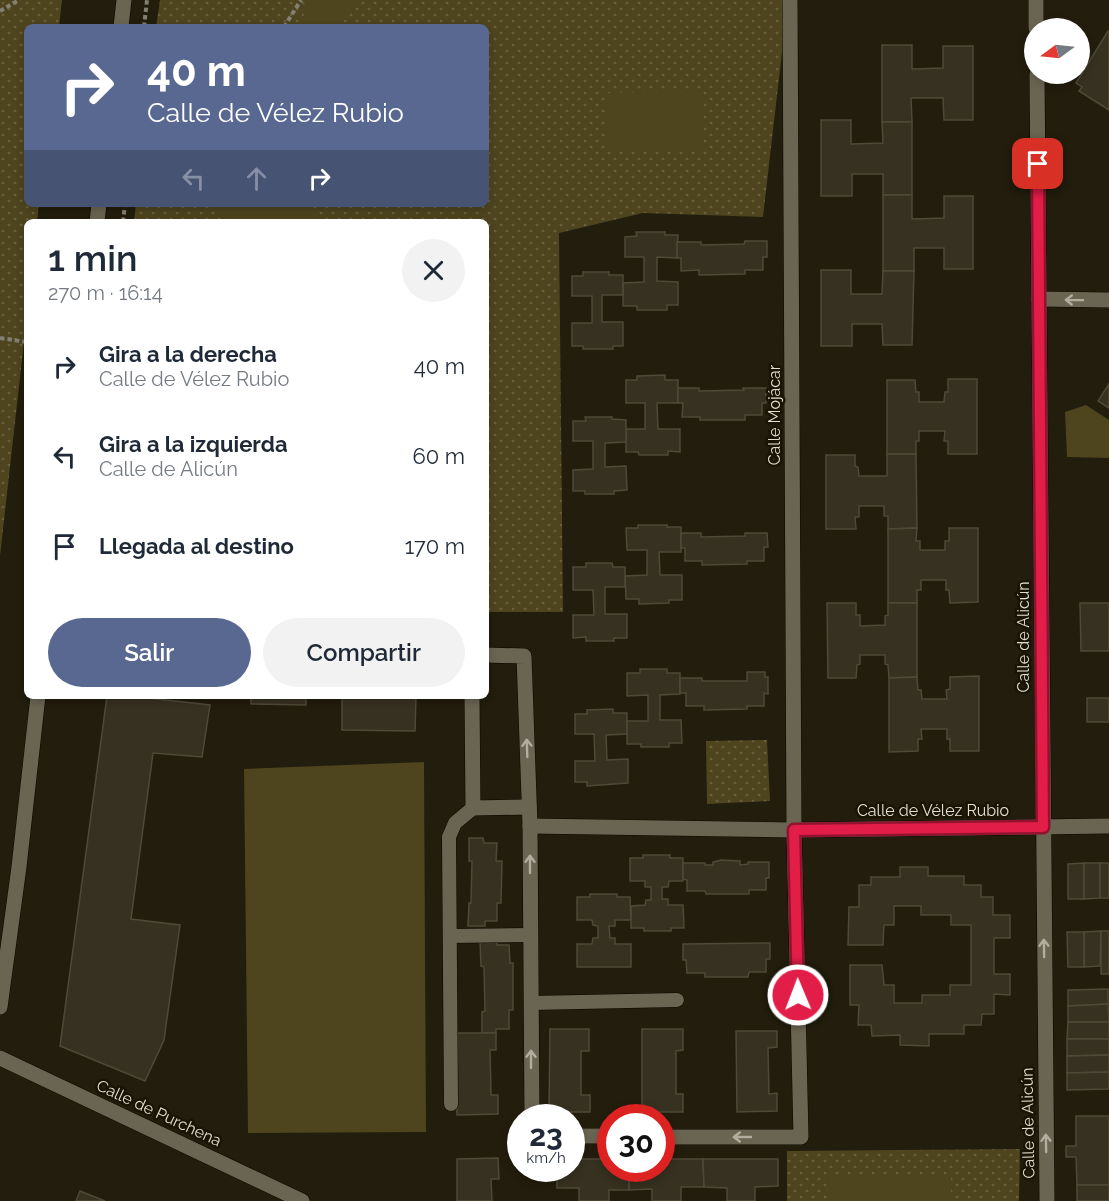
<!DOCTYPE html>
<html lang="es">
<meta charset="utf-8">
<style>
body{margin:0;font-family:Raleway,sans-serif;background:#f2f2f3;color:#1f2937;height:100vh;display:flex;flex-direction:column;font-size:22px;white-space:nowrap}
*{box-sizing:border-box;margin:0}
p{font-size:20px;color:#747a83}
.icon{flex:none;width:33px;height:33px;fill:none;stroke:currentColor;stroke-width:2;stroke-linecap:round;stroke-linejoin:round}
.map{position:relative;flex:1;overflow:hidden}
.sheet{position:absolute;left:24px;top:219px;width:465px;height:480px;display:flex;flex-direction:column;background:#fff;border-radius:9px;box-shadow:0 3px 9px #0003}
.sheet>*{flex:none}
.hud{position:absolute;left:24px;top:24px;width:465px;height:183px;border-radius:9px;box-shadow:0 3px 9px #0003;background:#586890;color:#fff;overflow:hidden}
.needle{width:39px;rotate:255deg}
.fabs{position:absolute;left:1024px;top:18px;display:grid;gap:12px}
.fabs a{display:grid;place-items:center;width:66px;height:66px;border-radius:50%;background:#fff;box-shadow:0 3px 9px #0003;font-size:30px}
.speed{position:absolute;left:507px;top:1104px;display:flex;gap:12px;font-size:30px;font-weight:700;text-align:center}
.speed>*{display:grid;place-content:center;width:78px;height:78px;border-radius:50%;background:#fff;box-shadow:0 3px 9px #0003;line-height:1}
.speed small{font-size:15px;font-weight:400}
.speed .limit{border:9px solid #d22;background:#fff;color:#111}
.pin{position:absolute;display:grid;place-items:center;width:51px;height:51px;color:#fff;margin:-26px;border-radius:12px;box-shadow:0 3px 9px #0006}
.me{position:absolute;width:66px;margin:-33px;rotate:359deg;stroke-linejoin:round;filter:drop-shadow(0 0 4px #0008)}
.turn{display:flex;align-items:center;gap:21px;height:126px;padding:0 24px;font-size:27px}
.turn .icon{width:78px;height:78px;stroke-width:2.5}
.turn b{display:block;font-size:42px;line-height:51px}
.lanes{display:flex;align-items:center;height:57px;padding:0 24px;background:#0003;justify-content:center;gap:30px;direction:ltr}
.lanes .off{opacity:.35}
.round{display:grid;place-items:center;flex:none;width:63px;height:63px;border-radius:32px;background:#f2f2f3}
.headline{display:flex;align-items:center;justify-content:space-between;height:102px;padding:0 24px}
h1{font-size:36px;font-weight:600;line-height:45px}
.action{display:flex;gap:12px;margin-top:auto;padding:12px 24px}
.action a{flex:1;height:69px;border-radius:36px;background:#586890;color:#fff;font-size:24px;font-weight:600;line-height:69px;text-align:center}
.action a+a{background:#f2f2f3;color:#1f2937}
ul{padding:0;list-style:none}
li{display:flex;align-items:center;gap:18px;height:90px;padding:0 24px}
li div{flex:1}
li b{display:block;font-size:22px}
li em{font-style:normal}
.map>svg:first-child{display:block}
.park{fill:url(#park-dots)}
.garden{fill:#4e441e}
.building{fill:#363120;stroke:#4f4a37;stroke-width:1.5}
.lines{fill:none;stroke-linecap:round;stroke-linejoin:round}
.lane-casing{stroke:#0c0700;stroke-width:15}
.street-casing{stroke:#0c0700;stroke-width:16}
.path{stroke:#848072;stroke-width:4;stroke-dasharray:4.5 3;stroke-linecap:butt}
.lane{stroke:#6a6552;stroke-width:14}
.street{stroke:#6a6552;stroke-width:15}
.oneway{stroke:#b1ae9f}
.route-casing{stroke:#92132f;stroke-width:15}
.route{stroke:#e11d48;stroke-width:10}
.labels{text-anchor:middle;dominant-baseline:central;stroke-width:5;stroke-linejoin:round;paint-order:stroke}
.street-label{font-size:16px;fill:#e1ded3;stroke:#191404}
</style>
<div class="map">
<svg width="1109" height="1201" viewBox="0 0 1109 1201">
<defs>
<pattern id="park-dots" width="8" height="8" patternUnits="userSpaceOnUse" patternTransform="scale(1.5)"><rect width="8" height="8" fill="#4e441e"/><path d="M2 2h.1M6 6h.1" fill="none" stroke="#675f3e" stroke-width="1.8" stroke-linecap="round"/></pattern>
</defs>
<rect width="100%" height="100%" fill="#221d0c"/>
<!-- park -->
<g class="park">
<path d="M0,0H62L59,27H27V204H39L37,222H27V315L0,556Z"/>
<path d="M160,0H788L763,217L643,213L559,233L563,612H486V222H134L136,204H486V27H156Z"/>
<path d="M767,740L770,801L707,804L706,741Z"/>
<path d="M1020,1149L1019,1201H787V1151Z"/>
</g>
<!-- garden -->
<g class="garden">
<path d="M313,0H357L340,27H297Z"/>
<path d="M702,91V151L606,152L605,93Z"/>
<path d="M217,204H303L331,222H236L215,209Z"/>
<path d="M1086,405L1109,420V458L1067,457L1065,412Z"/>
<path d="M424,762L426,1132L248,1133L244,769Z"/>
<path d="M828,1175H951V1201H829Z"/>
</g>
<!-- building -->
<g class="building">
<path d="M1108,31L1109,32V110L1079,91L1082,87L1076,83Z"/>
<path d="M882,45H912V69L943,68V46H973V120H944L943,98H911L912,122H882Z"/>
<path d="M821,120H851V144L883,143L882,122H912V195H883V174H852V196H821Z"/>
<path d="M883,195H912V219L944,218V196H973V269H944V248H914V271H883Z"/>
<path d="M636,232H665V235H678L677,258L657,257V281L678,282V305H667V310H637V306H623V283L644,282V257H625V237L637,236Z"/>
<path d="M745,241H767V257H763V270H745V274L699,275V270L681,271V258H677V242H701V245L744,244Z"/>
<path d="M821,270H851V294H882L883,271H914L912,345H883L882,324H852V346H821Z"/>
<path d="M583,272H609V275H623V295H602V322H623V346H613V349H583V346H572V323H592V296H572V276H583Z"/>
<path d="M665,375V380H678V403H657L658,429H680V452L668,451V455H639L638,452H626V429H645V403H626V380H637V376Z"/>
<path d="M948,379H977V454H948V441H944L945,431H919V441H916V454H887V380H915L916,392H919V402H944L945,392H948Z"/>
<path d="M1109,384V408L1098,401Z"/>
<path d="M678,388H699V391L744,390L743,388H766V403H762V415H745V420H700V417H682L683,403H678Z"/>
<path d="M585,417H612V419L626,420V442L605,443V467L626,466L627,490L614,491V494H585V491H573V470L593,469V441H573V421H586Z"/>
<path d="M887,454H916L917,528L888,529V516H884V506H859V517H855L856,529H826V455H855V466L858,467L859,476H887Z"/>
<path d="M638,525H667V527H681V552H659L660,575H682V600H669V603L639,604V599H626L625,576L647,575V550H627L626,528H638Z"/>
<path d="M917,528L916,541H920V550H945V541H949V528H978V602L950,603L949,590H946V580H921V590H917V603H888V529Z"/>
<path d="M681,533H701V537L745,536V533H767L768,547H764V561H747V564L702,565V561H685V548H681Z"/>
<path d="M586,563H612L613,567H625V587H605V614H627V638H614V641H586V637L573,638V615H594L593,590H573V567H586Z"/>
<path d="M827,603H856V615H860V626L885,625V616L888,615V603H917V677L889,678L888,665L885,664V655H860V664L857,665L856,678H828Z"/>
<path d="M1080,603H1109V651H1081Z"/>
<path d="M640,669H667V673H680V694L660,695V720H681L682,743H669V747H641V744H627V721H648V695L627,696V673H640Z"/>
<path d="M747,672H765V677H768V694L764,693V706H747V709L704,710V706H686V693H680V678H702V681H747Z"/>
<path d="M979,676V751H950V739H947V729H921L922,739H918V751L889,752V678L917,677L918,690H921L922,699H947L946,690L950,689V677Z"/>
<path d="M107,696H130L210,705L202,757L153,753L131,919L180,925L164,1040L145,1081L60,1046Z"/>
<path d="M251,696H306V705L251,704Z"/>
<path d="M342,696H416L415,731L342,730Z"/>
<rect x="1087" y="698" width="22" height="24"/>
<path d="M613,709V713H627V734L606,735L607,760L628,759V783L587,786V782H575V761H595L594,734H575V714H587V710Z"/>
<path d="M469,838H483L484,843H497L496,861H502L501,903H497V921H485V926H468L469,903H471L472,861H469Z"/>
<path d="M643,855H670V858H683V881H669L668,887H662V899H668V905H683L684,928H671V931H644V928H631V906L645,905L646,900H651V887H645V881H630V858H643Z"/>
<path d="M721,860L740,861V865L748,864V862H769V878H766V890H749V894H706L705,891H687V880L683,879V863H705V865H713V862Z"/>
<path d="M1084,863V899H1068V864Z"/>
<path d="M1084,863H1100V898L1084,899Z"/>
<rect x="1100" y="863" width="9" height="35"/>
<path d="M900,867H928V876H964V885H981V897H993V915H1010V938H994V974H1010V995L994,994V1014H982L981,1025H964V1034H929V1046L900,1045V1035L872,1036L871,1025H858L859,1005H850V965H882L884,985H894V1003H922V995H950V985H971V925H951V915H921V906H894V925H884L883,945H848L849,907H859V885H871V877H900Z"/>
<path d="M590,894H617V897H630L631,920H615V926H609L610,938H615V944H631V967H577V944H592L593,938H598V926L593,925L592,920H577V897H590Z"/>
<path d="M1101,931L1100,966L1084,967V932Z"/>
<rect x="1101" y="931" width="8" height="43"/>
<path d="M1067,932H1084V967H1068Z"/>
<path d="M480,940H496L497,945H509L510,963H513V1010H509V1029H496V1033H482V1012L485,1011L484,967L481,966Z"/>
<path d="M770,943V959H766V972H749L748,977H705V973H687L686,960H683V944Z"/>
<path d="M1108,989V1004L1068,1006V990Z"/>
<path d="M1108,1004L1109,1022H1068V1006Z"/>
<path d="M1068,1022H1109V1039H1067Z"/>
<path d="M550,1029H589V1051H581V1095H590V1112H549Z"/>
<path d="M642,1029H683V1050L676,1051V1094H683V1112H642Z"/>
<path d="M736,1031H777V1047L768,1048L769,1094L777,1093V1111L737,1112Z"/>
<path d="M456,1033H496V1050H490L491,1095H498V1114L457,1115Z"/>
<path d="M1067,1039H1109V1055L1067,1056Z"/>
<path d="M1109,1055V1072L1067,1073V1056Z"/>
<path d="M1109,1072V1089L1067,1090V1073Z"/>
<path d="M1076,1116H1109V1185H1077L1076,1157H1066V1146H1076Z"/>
<path d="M498,1158L499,1179H491L492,1201H457V1159Z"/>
<path d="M572,1159H610V1168H629V1190H609V1201H579V1188H557V1168H572Z"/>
<path d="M662,1159H703L704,1187H681V1201H652V1189L629,1190V1168H662Z"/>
<path d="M703,1159H778V1186L755,1187V1201H727V1188L704,1187Z"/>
<rect x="1077" y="1185" width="32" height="16"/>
<path d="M80,1191L105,1201H76Z"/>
</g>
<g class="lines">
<defs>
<g id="lane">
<path d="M450,936L530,935"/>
<path d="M531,1003L677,1000"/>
<path d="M451,1104L449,837L455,823L473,808"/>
</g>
<g id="street">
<path d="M1036,0V28"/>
<path d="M121,27L124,0"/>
<path d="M1037,74L1047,1201"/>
<path d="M97,222L99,204"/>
<path d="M1039,299L1109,300"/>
<path d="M486,655L524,656L530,826L532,1118"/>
<path d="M472,696L473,808L529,807"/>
<path d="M530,826L794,830L1109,826"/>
<path d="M0,1007L19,867L38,696"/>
<path d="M0,1058L302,1201"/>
<path d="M572,1136H610"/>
<path d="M662,1137H801L794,830L790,0"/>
</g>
</defs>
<!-- lane casing -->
<use href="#lane" class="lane-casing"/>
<!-- street casing -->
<use href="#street" class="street-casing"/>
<!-- path -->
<g class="path">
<path d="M0,11L19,0"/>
<path d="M144,27L147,0"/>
<path d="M284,27L301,0"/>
<path d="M123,222L125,204"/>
<path d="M0,338L27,342"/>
</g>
<!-- lane -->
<use href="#lane" class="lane"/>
<!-- street -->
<use href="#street" class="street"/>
</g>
<!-- one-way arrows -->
<defs><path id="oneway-shaft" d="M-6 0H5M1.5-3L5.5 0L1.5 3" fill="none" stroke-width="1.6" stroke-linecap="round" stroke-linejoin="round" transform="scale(1.5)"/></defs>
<g class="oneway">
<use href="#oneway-shaft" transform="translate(1074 300) rotate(-179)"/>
<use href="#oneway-shaft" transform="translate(527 748) rotate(-92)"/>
<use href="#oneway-shaft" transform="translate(530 864) rotate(-90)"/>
<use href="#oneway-shaft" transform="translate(1044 948) rotate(-91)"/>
<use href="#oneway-shaft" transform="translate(531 1059) rotate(-90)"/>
<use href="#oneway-shaft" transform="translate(742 1137) rotate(-180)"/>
<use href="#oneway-shaft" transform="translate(1046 1143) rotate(-91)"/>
</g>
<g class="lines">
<defs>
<path id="route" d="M798,995L794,830L1043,827L1038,164"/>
</defs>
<!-- route casing -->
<use href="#route" class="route-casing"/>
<!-- route -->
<use href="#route" class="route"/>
</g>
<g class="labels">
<!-- street labels -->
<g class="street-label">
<text transform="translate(774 415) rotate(-90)">Calle Mojácar</text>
<text transform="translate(1023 637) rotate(-90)">Calle de Alicún</text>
<text x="933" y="810">Calle de Vélez Rubio</text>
<text transform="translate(159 1113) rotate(25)">Calle de Purchena</text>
<text transform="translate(1028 1123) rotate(-91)">Calle de Alicún</text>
</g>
</g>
</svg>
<div class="fabs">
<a><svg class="needle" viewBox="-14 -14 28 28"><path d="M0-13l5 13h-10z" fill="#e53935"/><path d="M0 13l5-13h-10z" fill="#747a83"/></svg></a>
</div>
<div class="speed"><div>23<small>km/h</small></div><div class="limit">30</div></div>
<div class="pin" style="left:1038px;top:164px;background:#d93025"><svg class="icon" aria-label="arrive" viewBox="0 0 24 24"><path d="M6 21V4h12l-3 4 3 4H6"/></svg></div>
<svg class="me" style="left:798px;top:995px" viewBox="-20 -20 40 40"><circle r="17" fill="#e11d48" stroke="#fff" stroke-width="3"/><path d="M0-11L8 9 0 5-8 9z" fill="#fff"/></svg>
<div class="hud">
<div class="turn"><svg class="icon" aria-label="right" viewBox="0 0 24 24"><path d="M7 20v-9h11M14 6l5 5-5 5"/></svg><div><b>40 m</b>Calle de Vélez Rubio</div></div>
<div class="lanes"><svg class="icon off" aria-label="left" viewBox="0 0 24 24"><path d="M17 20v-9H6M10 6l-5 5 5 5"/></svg><svg class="icon off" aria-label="ahead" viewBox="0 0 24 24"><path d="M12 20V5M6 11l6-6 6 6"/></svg><svg class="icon" aria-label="right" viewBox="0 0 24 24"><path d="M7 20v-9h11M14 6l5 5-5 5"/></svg></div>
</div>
<section class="sheet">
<div class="headline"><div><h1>1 min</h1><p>270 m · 16:14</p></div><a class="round"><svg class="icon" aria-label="close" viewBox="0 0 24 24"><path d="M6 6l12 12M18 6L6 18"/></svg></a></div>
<ul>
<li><svg class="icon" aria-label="right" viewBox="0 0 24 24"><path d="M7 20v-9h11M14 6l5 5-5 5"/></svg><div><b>Gira a la derecha</b><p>Calle de Vélez Rubio</p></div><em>40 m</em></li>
<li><svg class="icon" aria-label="left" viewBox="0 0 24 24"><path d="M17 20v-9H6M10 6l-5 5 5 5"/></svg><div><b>Gira a la izquierda</b><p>Calle de Alicún</p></div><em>60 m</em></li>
<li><svg class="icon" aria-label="arrive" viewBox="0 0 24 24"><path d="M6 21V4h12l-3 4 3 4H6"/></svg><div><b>Llegada al destino</b></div><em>170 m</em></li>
</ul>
<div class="action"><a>Salir</a><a>Compartir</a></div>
</section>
</div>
